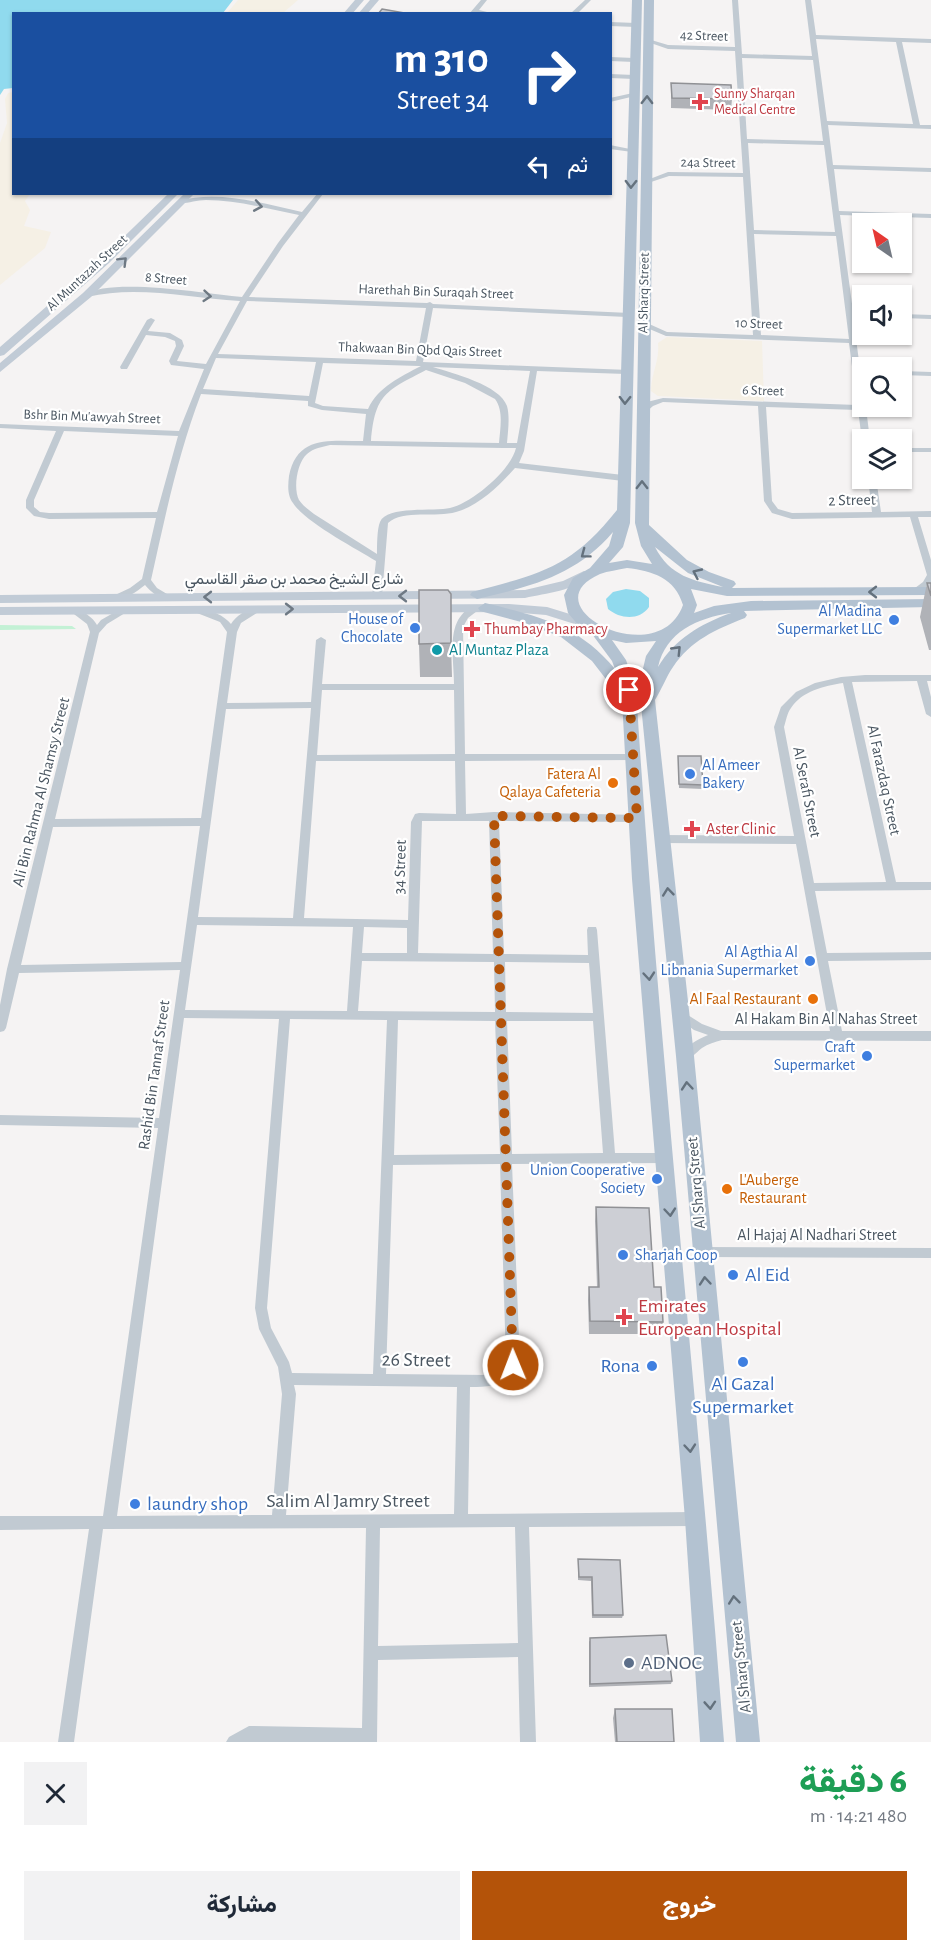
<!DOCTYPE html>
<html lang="ar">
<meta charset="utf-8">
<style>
body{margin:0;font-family:"Alegreya Sans",Vazirmatn,sans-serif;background:#f2f2f3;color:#1f2937;direction:rtl;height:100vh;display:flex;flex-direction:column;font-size:22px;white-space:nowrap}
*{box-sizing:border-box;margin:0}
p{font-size:20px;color:#747a83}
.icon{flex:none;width:33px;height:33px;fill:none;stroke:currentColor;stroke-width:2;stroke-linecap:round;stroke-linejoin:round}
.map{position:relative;height:1742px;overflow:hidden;direction:ltr}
.sheet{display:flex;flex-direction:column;background:#fff;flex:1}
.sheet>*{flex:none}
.hud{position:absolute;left:12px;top:12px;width:600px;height:183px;border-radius:0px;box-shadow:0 2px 4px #0004;direction:rtl;background:#1a4fa0;color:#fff;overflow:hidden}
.needle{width:39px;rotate:326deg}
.fabs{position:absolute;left:852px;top:213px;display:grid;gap:12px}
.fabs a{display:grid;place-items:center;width:60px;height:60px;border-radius:0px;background:#fff;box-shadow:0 2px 4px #0004;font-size:30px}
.pin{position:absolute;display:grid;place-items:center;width:51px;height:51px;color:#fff;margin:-26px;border:3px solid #fff;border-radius:50%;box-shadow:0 2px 6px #0007}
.me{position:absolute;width:66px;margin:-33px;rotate:359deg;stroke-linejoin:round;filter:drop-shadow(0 0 4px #0008)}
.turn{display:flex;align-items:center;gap:21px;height:126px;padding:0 24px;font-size:27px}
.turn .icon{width:78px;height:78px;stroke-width:2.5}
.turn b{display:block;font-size:42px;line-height:51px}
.then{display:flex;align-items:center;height:57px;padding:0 24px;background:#0003;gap:12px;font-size:22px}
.round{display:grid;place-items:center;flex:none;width:63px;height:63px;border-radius:0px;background:#f2f2f3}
.headline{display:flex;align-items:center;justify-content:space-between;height:102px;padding:0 24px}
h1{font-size:36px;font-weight:800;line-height:45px;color:#1e9e55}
.cta{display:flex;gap:12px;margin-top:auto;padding:12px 24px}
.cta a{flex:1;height:69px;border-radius:0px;background:#b45309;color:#fff;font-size:24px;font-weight:800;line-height:69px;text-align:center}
.cta a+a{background:#f2f2f3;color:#1f2937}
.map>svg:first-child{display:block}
.green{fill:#c3f1d5}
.sand{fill:#f5f0e5}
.water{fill:#90daee}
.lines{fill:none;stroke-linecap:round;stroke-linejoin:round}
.minor{fill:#c1cad2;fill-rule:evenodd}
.secondary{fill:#c1cbd6;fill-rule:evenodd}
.primary{fill:#b3c2d1;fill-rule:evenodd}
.wall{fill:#b0b2b7}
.building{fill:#cdcfd5;stroke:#909195;stroke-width:1.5}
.oneway{stroke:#64717d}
.oneway2{stroke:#6e7983}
.oneway3{stroke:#6e7984}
.route{stroke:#b45309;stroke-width:10;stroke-dasharray:0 18}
.health-dot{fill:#e0444e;stroke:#fff;stroke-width:2}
.shop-dot{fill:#3f7fe0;stroke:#fff;stroke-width:2}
.culture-dot{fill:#0f9aa8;stroke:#fff;stroke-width:2}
.food-dot{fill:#e8710a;stroke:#fff;stroke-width:2}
.service-dot{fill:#5c6f8a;stroke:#fff;stroke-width:2}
.labels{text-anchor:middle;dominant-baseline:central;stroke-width:4.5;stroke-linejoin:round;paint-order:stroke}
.far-street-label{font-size:14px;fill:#4a5661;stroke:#fff}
.far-health-label{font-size:14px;fill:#be3a42;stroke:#fff;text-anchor:start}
.street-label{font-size:16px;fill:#4a5661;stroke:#fff}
.shop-label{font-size:16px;fill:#366cbe;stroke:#fff;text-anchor:end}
.health-label{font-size:16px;fill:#be3a42;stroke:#fff;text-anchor:start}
.culture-label{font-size:16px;fill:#0d838f;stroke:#fff;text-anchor:start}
.food-label{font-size:16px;fill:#c56008;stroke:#fff;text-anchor:end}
.near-shop-label{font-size:20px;fill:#366cbe;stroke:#fff;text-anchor:start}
.near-health-label{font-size:20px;fill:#be3a42;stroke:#fff;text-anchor:start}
.near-street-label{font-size:20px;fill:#4a5661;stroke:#fff}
.near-service-label{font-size:20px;fill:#4e5e75;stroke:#fff;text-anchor:start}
</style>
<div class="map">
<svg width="931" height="1742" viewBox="0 0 931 1742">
<rect width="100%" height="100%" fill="#f5f3f3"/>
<!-- green -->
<path class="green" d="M0,625L72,626L76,629L0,630Z"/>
<!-- sand -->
<g class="sand">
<path d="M238,0H298L283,13H227Z"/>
<path d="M13,92L14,194H30L25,201L30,210L24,226L51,232L45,248L0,285V143L7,123L5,99L8,93Z"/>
<path d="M667,337L762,341L764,401L658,396L651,391C651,374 660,360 658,343Z"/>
</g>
<!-- water -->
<g class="water">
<path d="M0,0H233L223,13L14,14L13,88L4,89L0,95Z"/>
<path d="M626,589L640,591L649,598V607C639,621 620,619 608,609L606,599L613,592Z"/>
</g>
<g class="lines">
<!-- minor -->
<g class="minor">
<path d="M481,0H487L479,10L495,14H469Z"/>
<path d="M585,0H591L577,14H570Z"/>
<path d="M732,0H738L742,54L812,56L805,0H811L816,35L931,39V43L902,42L920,125H931V129L828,125L833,165L931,168V172L834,169L839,211L931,214V218L840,215L853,311L862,312V316H853L862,384V406L866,408L870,440H862L858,410L766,407L772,501L778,509L792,513L872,512L868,478H876L881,512L931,511V517H918L931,560V583L918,593H912L911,591L923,582L927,575L910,517L792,519L772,513L764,501L758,406L663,402L653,406L645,413H639L638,411L647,402L663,398L857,405L849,343L666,336L640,325L647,323L667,332L753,335L743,177L669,176L645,184L642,182L668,172L743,173L735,51L668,49L645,41L648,39L668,45L735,47ZM816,39L896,42L913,124L827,121ZM742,58L813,60L823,141L747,139ZM748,143L824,145L835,232L754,230ZM754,234L836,236L849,339L761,335Z"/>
<path d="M610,22L636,23L639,25L636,27L610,26Z"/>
<path d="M610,57L634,58L637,60L634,62L610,61Z"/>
<path d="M610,74L634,75L637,77L634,79L610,78Z"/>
<path d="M633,93L636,95L635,96L610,102V98Z"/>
<path d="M610,145L635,150L632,152L610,149Z"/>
<path d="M317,194H323L283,246L249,297L427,303L430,302L433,304L630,313V317H627L433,308L423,362L629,370L630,372L626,374L537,371L524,451L519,463L623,475L627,478L623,481L515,468C500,485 479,506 456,512C437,518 403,509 388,523L382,596L377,599L372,596L376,561C355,548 305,522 293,503C287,495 288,485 289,476C297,435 330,441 363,441L366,414L322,410L308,406V401L201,394C178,454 165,517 151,580L157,588L172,597L170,599C160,600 151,592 145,585C136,592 124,601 113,600L111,598L113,596L130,588L142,579L156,518L49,519L34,516L26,508V500L56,431L0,428V424L179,431L204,369L171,365L169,361L176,346L175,341L165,337L146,335L127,369H121L120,367L147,320L151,318L155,320L148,331L170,333L182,340L184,346L177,361L206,364L240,301C189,298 137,285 87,297L83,295C113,277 205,294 242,297L278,243L299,215C268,209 237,200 206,200C196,200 187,204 178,203V201C219,190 261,203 302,212ZM247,301L426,308L416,361L218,354ZM216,358L316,362L309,396L203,389ZM323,363L419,366H421C400,377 378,387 368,409L323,406L315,403ZM433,367L530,371L517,443H507C508,431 510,417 507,406C500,385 452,373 433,367ZM426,370L465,383L495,399C504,411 500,429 499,443L371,441C375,394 386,391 426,370ZM64,431L178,436L157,512L49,513L40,512L34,507V500ZM330,445L503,448H516C511,470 472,503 450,508C434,512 387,505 380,522C377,529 377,546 377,554L314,514C309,510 303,506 299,500C293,488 297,463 307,454C314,448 322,447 330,445Z"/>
<path d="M902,314L931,315V319L902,318Z"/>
<path d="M902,371L931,372V376L902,375Z"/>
<rect x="902" y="448" width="29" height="4"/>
<path d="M476,605L481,608L468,618L463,627L465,754H633L638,757L633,760L465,761L466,814L494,812L641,815L642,818L637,822L499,821L504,954L588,955L587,930L588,927H596L597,930L615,1153H666L670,1154L672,1158L670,1162L666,1163L512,1164L520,1364C509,1386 493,1387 470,1387L468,1514L696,1512L701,1514L703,1519L701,1524L696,1526L529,1527L536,1742H520L518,1657L378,1660L377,1742H226L229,1737L249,1726L362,1728L366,1528L103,1529L74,1742H58L89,1529L0,1530V1516H103L158,1128L0,1125V1115L159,1118L180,970L19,973L6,1028L4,1031L0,1032V1005L7,969L90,632L87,624L70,611L72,609C80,608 93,617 97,625L101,620L122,608L125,607L130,610L107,624L99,633L55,819L201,818L227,632L220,622L197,613L195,611L197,609C208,608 224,615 231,624C236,615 252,606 261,607L263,609L241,623L237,632L227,703L311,702L316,640L321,637L326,640L322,684H454C454,656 444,617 476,605ZM322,690H454L455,754L317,755ZM311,708L293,918L198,917L226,709ZM316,761H455L456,814L419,813L415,814L411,822L408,920L304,918ZM422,821H489L493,954L418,953ZM200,826L181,962L21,965L53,827ZM197,925L353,927L347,1011L185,1010ZM364,927L407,928V953H362ZM362,961L494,962L495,1012L358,1011ZM505,962L589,963L593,1013L506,1012ZM184,1018L279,1019L255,1308L259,1329L278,1367L282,1394L272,1515L117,1516ZM290,1019L387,1020L373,1374L292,1373L289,1362L271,1328L267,1308ZM398,1020L495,1021L500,1154L394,1155ZM507,1021H593L603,1153L512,1154ZM500,1164L506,1362L500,1371L489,1375L386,1374L393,1165ZM294,1385L457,1387L454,1514L286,1515L296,1394ZM515,1527L518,1643L378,1646L380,1528Z"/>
<path d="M865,675H931V681H927L931,697V717L926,714L917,681L852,682L896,882H931V890L815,891L827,953L931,952V960L828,961L842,1031H931V1041L722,1040C715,1042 708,1044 702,1048C695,1053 691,1061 681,1059L679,1056C686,1046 696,1040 708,1035L694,1030L676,1017L674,1014L676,1011L680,1010L702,1024L721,1031H830L796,844L662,843L657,839L662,835L794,836L774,727L781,707L796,692L815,683L841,677ZM843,683L886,882L814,883L784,727C786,721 787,713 791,708C802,691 824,686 843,683Z"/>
<path d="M702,1247L931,1248V1258L702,1257L698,1256L696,1252L698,1248Z"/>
</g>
<!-- secondary -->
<g class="secondary">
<path d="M355,0H364L352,14H343Z"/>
<path d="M370,0H379L367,14H358Z"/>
<path d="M168,194H178L109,263L4,355L0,356V347L101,259Z"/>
<path d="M184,194H194L91,297L0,372V363L83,293Z"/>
<path d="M584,571L589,572L590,575C575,591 546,593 525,598L0,603V595L525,590L563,581Z"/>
<path d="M509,604L547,607L586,619L588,622L581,626L546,615L509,612L0,615V607Z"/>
</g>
<!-- primary -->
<path class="primary" d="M632,0H642L630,523L623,547L609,563L627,560L652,564L641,546L635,523L644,0H654L649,525L687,560L709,572L734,581L736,584L732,588L931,587V595L727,596L691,589L697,605L694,613L714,606L751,601L931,599V607L744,611L747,615L745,618C716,629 690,641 673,667C666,677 662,689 655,700L694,1056L760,1742H736L676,1056L639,685L646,656L656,641L626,643L612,640L626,660L636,689C658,1041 697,1391 724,1742H700L685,1519L632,879L622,700L592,661L561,637L525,623L480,611L478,608L485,603C538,616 579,625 615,669L612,661L592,634L579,626L568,613L564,595L573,578L590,568L609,546L613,532C577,575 530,587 477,599L470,595L472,592C540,574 571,568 617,510ZM655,547L688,573L723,587C693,581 670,576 655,547ZM627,568C653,571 675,578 683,605C658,674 527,606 600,574C608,571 618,570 627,568ZM731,613C700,624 675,639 658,667C666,632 697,618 731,613Z"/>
</g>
<!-- wall -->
<g class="wall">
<path d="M671,83L732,99L731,110L671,108Z"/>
<path d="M927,583H931V650H929L920,617Z"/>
<path d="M451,643L452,677H420L419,644Z"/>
<path d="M678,756L703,785V789L679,788Z"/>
<path d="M596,1207L654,1287L663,1322L661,1334H589L588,1300L589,1287H597L595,1221Z"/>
<path d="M578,1559L623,1615L622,1618H592L591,1581L578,1580Z"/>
<path d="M589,1641L672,1681L671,1684L589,1687Z"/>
<path d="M615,1709L674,1742H615L613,1718Z"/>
</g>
<!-- building -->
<g class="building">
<path d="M382,9L410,14H378Z"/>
<path d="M671,83L731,85L732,99L672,98Z"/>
<path d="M927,583H931V596Z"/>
<path d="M419,590H448L451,594V643L419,644Z"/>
<path d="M678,756H701L703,785L679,784Z"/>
<path d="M596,1207L649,1208L654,1287H661L663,1322L590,1321L589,1287H599Z"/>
<path d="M578,1559L620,1560L623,1615H593L592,1577H579Z"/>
<path d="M666,1635L672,1681L590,1684V1638Z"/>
<path d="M615,1709H672L674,1742H617Z"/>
</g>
<!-- one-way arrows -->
<defs><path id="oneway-chevron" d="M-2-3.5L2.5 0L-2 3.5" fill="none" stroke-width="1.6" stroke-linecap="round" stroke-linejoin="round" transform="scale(1.5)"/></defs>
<g class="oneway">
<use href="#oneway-chevron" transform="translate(647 100) rotate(-89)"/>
<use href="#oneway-chevron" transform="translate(631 184) rotate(91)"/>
<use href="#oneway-chevron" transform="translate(625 400) rotate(91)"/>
<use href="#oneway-chevron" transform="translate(642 485) rotate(-90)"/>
<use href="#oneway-chevron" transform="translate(585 554) rotate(143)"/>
<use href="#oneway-chevron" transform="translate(697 573) rotate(-155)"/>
<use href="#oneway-chevron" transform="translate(873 592) rotate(180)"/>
<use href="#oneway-chevron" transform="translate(677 650) rotate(-46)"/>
<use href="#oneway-chevron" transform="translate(668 892) rotate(-96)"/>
<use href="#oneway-chevron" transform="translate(649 976) rotate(85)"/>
<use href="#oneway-chevron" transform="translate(687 1086) rotate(-95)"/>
<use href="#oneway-chevron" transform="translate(670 1212) rotate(85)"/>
<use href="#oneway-chevron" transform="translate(705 1281) rotate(-95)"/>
<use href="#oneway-chevron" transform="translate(690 1448) rotate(85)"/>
<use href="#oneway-chevron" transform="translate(734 1600) rotate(-96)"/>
<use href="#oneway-chevron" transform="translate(710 1705) rotate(86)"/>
</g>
<g class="oneway2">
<use href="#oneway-chevron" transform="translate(258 206) rotate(10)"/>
<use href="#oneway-chevron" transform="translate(207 296) rotate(5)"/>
</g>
<g class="oneway3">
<use href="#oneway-chevron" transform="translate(123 261) rotate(-45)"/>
<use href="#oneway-chevron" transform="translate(403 596) rotate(180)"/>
<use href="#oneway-chevron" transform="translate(208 597) rotate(180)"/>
<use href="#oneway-chevron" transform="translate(289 609)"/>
</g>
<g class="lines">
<!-- route -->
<path class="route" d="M513,1365L494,816L637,818L629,690"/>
</g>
<!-- markers -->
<g class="health-dot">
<path d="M697 93h6v6h6v6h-6v6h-6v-6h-6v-6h6z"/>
<path d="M469 620h6v6h6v6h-6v6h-6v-6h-6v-6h6z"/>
<path d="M689 820h6v6h6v6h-6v6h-6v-6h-6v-6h6z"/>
<path d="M621 1308h6v6h6v6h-6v6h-6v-6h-6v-6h6z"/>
</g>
<g class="shop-dot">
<circle cx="894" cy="620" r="6"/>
<circle cx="415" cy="628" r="6"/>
<circle cx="690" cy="774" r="6"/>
<circle cx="810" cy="961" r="6"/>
<circle cx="867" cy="1056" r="6"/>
<circle cx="657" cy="1179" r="6"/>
<circle cx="623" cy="1255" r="6"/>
<circle cx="733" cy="1275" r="6"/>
<circle cx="743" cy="1362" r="6"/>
<circle cx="652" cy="1366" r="6"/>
<circle cx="135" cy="1504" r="6"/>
</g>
<circle class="culture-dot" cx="437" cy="650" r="6"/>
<g class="food-dot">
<circle cx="613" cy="783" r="6"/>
<circle cx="813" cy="999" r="6"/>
<circle cx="727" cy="1189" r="6"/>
</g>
<circle class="service-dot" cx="629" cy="1663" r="6"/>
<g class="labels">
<!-- far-street labels -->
<g class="far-street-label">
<text transform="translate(704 36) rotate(2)">42 Street</text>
<text transform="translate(708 163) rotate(1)">24a Street</text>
<text transform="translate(87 273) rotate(-43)">Al Muntazah Street</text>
<text transform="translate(166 279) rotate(5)">8 Street</text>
<text transform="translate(436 292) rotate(2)">Harethah Bin Suraqah Street</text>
<text transform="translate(644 293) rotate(-89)">Al Sharq Street</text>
<text transform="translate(759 324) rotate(2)">10 Street</text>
<text transform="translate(420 350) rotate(2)">Thakwaan Bin Qbd Qais Street</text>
<text transform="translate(763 391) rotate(2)">6 Street</text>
<text transform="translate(92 417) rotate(2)">Bshr Bin Mu'awyah Street</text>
</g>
<!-- far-health labels -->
<g class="far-health-label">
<text x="714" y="94">Sunny Sharqan<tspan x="714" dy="16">Medical Centre</tspan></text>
</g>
<!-- street labels -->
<g class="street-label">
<text transform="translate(852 500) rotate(-1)">2 Street</text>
<text x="294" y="579">شارع الشيخ محمد بن صقر القاسمي</text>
<text transform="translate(884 780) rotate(78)">Al Farazdaq Street</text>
<text transform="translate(41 792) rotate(-76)">Ali Bin Rahma Al Shamsy Street</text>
<text transform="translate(807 792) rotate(79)">Al Serafi Street</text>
<text transform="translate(400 867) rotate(-88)">34 Street</text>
<text x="826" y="1019">Al Hakam Bin Al Nahas Street</text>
<text transform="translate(154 1075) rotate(-82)">Rashid Bin Tannaf Street</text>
<text transform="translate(696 1183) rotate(-95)">Al Sharq Street</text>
<text x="817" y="1235">Al Hajaj Al Nadhari Street</text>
<text transform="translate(741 1667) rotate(-96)">Al Sharq Street</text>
</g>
<!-- shop labels -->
<g class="shop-label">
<text x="882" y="611">Al Madina<tspan x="882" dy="18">Supermarket LLC</tspan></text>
<text x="403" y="619">House of<tspan x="403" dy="18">Chocolate</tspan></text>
<text x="702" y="765" text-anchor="start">Al Ameer<tspan x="702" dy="18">Bakery</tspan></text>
<text x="798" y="952">Al Agthia Al<tspan x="798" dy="18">Libnania Supermarket</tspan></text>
<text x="855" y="1047">Craft<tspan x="855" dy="18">Supermarket</tspan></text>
<text x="645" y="1170">Union Cooperative<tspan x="645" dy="18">Society</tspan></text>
<text x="635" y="1255" text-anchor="start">Sharjah Coop</text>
</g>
<!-- health labels -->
<g class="health-label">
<text x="484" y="629">Thumbay Pharmacy</text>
<text x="706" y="829">Aster Clinic</text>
</g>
<!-- culture labels -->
<g class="culture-label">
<text x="449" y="650">Al Muntaz Plaza</text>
</g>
<!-- food labels -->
<g class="food-label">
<text x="601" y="774">Fatera Al<tspan x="601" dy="18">Qalaya Cafeteria</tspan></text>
<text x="801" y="999">Al Faal Restaurant</text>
<text x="739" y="1180" text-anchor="start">L'Auberge<tspan x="739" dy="18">Restaurant</tspan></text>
</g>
<!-- near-shop labels -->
<g class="near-shop-label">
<text x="745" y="1275">Al Eid</text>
<text x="640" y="1366" text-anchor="end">Rona</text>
<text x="743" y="1384" text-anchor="middle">Al Gazal<tspan x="743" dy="23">Supermarket</tspan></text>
<text x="147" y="1504">laundry shop</text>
</g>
<!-- near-health labels -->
<g class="near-health-label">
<text x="638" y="1306">Emirates<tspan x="638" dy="23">European Hospital</tspan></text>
</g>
<!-- near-street labels -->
<g class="near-street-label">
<text transform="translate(416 1360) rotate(1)">26 Street</text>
<text x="348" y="1501">Salim Al Jamry Street</text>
</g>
<!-- near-service labels -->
<g class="near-service-label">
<text x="641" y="1663">ADNOC</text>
</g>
</g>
</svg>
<div class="fabs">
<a><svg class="needle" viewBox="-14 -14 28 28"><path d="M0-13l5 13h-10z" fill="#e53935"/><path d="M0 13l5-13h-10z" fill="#747a83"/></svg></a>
<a><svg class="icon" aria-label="sound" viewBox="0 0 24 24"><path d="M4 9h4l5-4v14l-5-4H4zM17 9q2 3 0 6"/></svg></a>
<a><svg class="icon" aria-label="search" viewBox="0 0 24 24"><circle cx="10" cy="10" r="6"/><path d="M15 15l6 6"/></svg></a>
<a><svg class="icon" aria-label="layers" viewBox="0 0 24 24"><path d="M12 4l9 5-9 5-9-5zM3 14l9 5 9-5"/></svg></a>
</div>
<div class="pin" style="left:629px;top:690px;background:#d93025"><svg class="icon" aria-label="arrive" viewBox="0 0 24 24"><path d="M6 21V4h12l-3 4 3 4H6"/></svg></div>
<svg class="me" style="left:513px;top:1365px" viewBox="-20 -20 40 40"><circle r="17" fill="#b45309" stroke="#fff" stroke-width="3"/><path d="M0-11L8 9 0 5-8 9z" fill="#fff"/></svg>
<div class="hud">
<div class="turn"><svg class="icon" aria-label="right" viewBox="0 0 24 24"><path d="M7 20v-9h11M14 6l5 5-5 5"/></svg><div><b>310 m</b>34 Street</div></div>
<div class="then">ثم<svg class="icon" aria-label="left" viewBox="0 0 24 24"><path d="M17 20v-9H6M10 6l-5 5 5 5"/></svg></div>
</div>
</div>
<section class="sheet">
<div class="headline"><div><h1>6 دقيقة</h1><p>480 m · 14:21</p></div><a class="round"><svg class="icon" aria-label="close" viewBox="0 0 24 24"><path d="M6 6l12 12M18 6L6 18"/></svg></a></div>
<div class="cta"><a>خروج</a><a>مشاركة</a></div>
</section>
